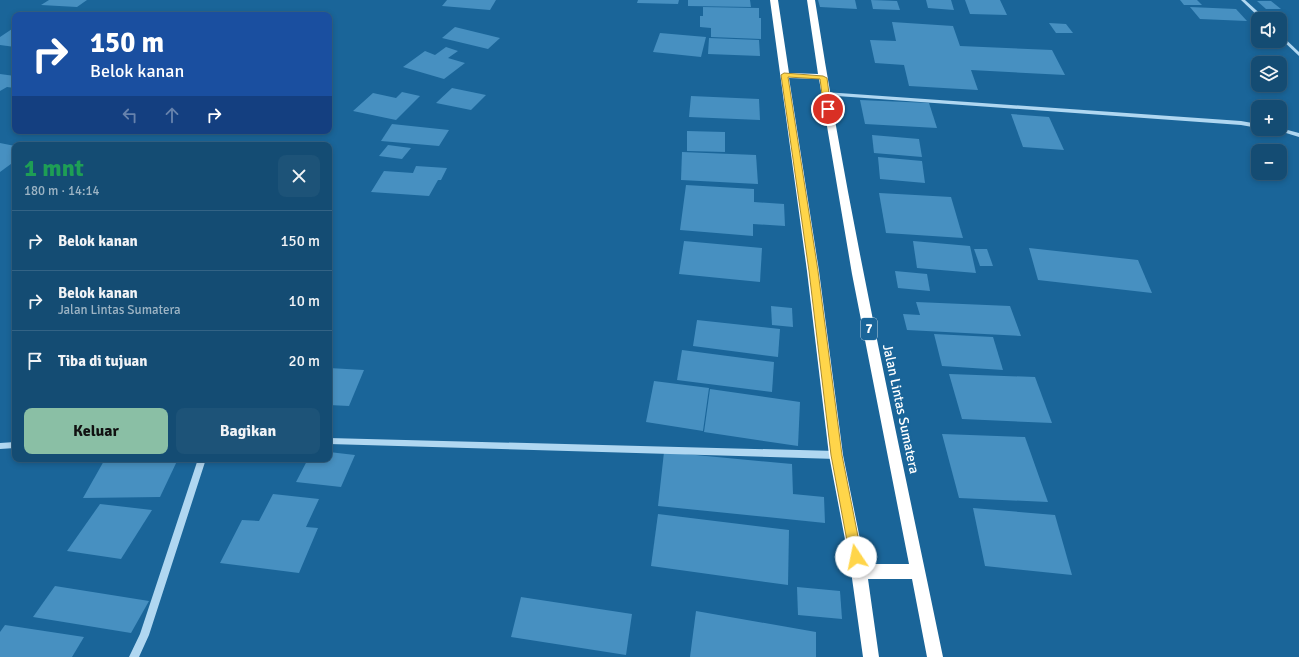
<!DOCTYPE html>
<html lang="id">
<meta charset="utf-8">
<style>
body{margin:0;font-family:Signika,sans-serif;background:#1d5378;color:#f1f3f6;height:100vh;display:flex;flex-direction:column;font-size:15px;white-space:nowrap}
*{box-sizing:border-box;margin:0}
p{font-size:13px;color:#9db4c4}
.icon{flex:none;width:22px;height:22px;fill:none;stroke:currentColor;stroke-width:2;stroke-linecap:round;stroke-linejoin:round}
.map{position:relative;flex:1;overflow:hidden}
.details{position:absolute;left:12px;top:142px;width:320px;height:320px;display:flex;flex-direction:column;background:#144c73;border-radius:8px;box-shadow:0 2px 6px #0003,0 0 0 1px #336385}
.details>*{flex:none}
.hud{position:absolute;left:12px;top:12px;width:320px;height:122px;border-radius:8px;box-shadow:0 2px 6px #0003,0 0 0 1px #336385;background:#1a4fa0;color:#fff;overflow:hidden}
.buttons{position:absolute;left:1251px;top:12px;display:grid;gap:8px}
.buttons a{display:grid;place-items:center;width:36px;height:36px;border-radius:8px;background:#144c73;box-shadow:0 2px 6px #0003,0 0 0 1px #336385;font-size:20px}
.pin{position:absolute;display:grid;place-items:center;width:34px;height:34px;color:#fff;margin:-17px;border:2px solid #fff;border-radius:50%;box-shadow:0 1px 4px #0007}
.me{position:absolute;width:44px;margin:-22px;rotate:349deg;stroke-linejoin:round;filter:drop-shadow(0 0 3px #0008)}
.turn{display:flex;align-items:center;gap:14px;height:84px;padding:0 12px;font-size:18px}
.turn .icon{width:52px;height:52px;stroke-width:2.5}
.turn b{display:block;font-size:28px;line-height:34px}
.lanes{display:flex;align-items:center;height:38px;padding:0 12px;background:#0003;justify-content:center;gap:20px;direction:ltr}
.lanes .off{opacity:.35}
.round{display:grid;place-items:center;flex:none;width:42px;height:42px;border-radius:8px;background:#1d5378}
.summary{display:flex;align-items:center;justify-content:space-between;height:68px;padding:0 12px}
h1{font-size:24px;font-weight:700;line-height:30px;color:#1e9e55}
.action{display:flex;gap:8px;margin-top:auto;padding:8px 12px}
.action a{flex:1;height:46px;border-radius:8px;background:#8abfa5;color:#111;font-size:16px;font-weight:700;line-height:46px;text-align:center}
.action a+a{background:#1d5378;color:#f1f3f6}
ul{padding:0;list-style:none}
li{display:flex;align-items:center;gap:12px;height:60px;padding:0 12px;border-top:1px solid #336385}
li div{flex:1}
li b{display:block;font-size:15px}
li em{font-style:normal}
.map>svg:first-child{display:block}
.building{fill:#4790c1}
.lines{fill:none;stroke-linecap:round;stroke-linejoin:round}
.minor{fill:#b0d7f1;fill-rule:evenodd}
.highway{fill:#fff;fill-rule:evenodd}
.route{fill:#ffd54a;stroke:#a68a30}
.labels{text-anchor:middle;dominant-baseline:central;stroke-width:4;stroke-linejoin:round;paint-order:stroke}
.shield{fill:#1a6599;stroke:#bad1e0;stroke-width:1}
.shield-label{font-size:13px;font-weight:bold;fill:#fff}
.street-label{font-size:14px;fill:#fff;stroke:#1a6599}
</style>
<div class="map">
<svg width="1299" height="657" viewBox="0 0 1299 657">
<rect width="100%" height="100%" fill="#1a6599"/>
<!-- building -->
<g class="building">
<path d="M49,0H87L77,7L41,5Z"/>
<path d="M447,0H496L490,10L442,6Z"/>
<path d="M638,0H679L678,4L637,3Z"/>
<path d="M688,0H750L751,7L688,6Z"/>
<path d="M818,0H855L857,9L820,7Z"/>
<path d="M871,0L897,1L900,10L873,9Z"/>
<path d="M926,0H951L954,10L928,8Z"/>
<path d="M965,0H1000L1007,15L970,14Z"/>
<path d="M1180,0H1197L1202,5H1184Z"/>
<path d="M1257,1H1271L1281,9H1266Z"/>
<path d="M703,7L759,8V18H761V39L711,37V28L700,27V16H703Z"/>
<path d="M1190,7L1236,9L1247,21L1200,19Z"/>
<path d="M40,11L79,14V15H33Z"/>
<path d="M892,22L953,26L960,46L1052,50L1065,75L971,70L978,90L909,86L904,65L875,63L870,40L896,41Z"/>
<path d="M1049,23L1066,24L1073,33H1056Z"/>
<path d="M455,27L500,38L488,49L442,38Z"/>
<path d="M12,29H15V47L0,45V37Z"/>
<path d="M660,33L706,37L701,57L653,52Z"/>
<path d="M709,38L759,40L760,56L708,54Z"/>
<path d="M446,47L458,51L448,58L465,63L444,79L403,67L425,51L435,55Z"/>
<path d="M0,74L15,76V88L7,87L0,91Z"/>
<path d="M452,88L486,95L471,110L436,103Z"/>
<path d="M402,92L420,96L396,120L353,111L373,93L396,98Z"/>
<path d="M691,96L759,99L760,120L689,117Z"/>
<path d="M860,100L929,103L937,128L865,124Z"/>
<path d="M1011,114L1049,117L1064,150L1023,147Z"/>
<path d="M392,124L449,130L439,146L381,141Z"/>
<path d="M687,131L725,132V152L687,151Z"/>
<path d="M872,135L919,139L922,157L874,153Z"/>
<path d="M0,143L15,146V161L0,172Z"/>
<path d="M388,145L411,148L402,159L379,156Z"/>
<path d="M682,152L756,155L758,184L681,180Z"/>
<path d="M878,157L922,161L925,183L880,179Z"/>
<path d="M416,166L447,168L441,180H438L429,196L371,192L384,171L413,173Z"/>
<path d="M686,185L754,189V202L784,204L785,226L753,224V236L680,230Z"/>
<path d="M879,193L951,197L963,238L886,233Z"/>
<path d="M684,241L762,248L760,282L679,274Z"/>
<path d="M913,241L970,246L976,273L917,268Z"/>
<path d="M1029,248L1138,260L1152,293L1038,280Z"/>
<path d="M974,249H987L993,266H980Z"/>
<path d="M895,271L927,274L930,291L898,288Z"/>
<path d="M916,302L1010,306L1021,336L907,330L903,314L920,315Z"/>
<path d="M771,306L792,308L793,327L772,325Z"/>
<path d="M697,320L780,329L778,357L693,346Z"/>
<path d="M934,334L993,337L1003,370L942,366Z"/>
<path d="M682,350L774,362L772,392L677,380Z"/>
<path d="M329,368L364,370L349,406L329,405Z"/>
<path d="M949,374L1035,377L1052,423L962,419Z"/>
<path d="M654,381L709,388L703,431L646,422Z"/>
<path d="M710,389L800,402L798,446L704,432Z"/>
<path d="M942,434L1025,437L1048,502L959,498Z"/>
<path d="M329,452L355,455L341,487L296,482L308,459H329Z"/>
<path d="M664,452L792,464L793,494L824,497L825,523L658,506Z"/>
<path d="M105,459H178L160,497L83,498Z"/>
<path d="M273,494L319,499L306,527L318,528L299,573L220,563L242,520L259,521Z"/>
<path d="M100,504L152,510L121,559L67,551Z"/>
<path d="M973,508L1055,515L1072,575L985,566Z"/>
<path d="M658,514L789,530L788,585L651,566Z"/>
<path d="M55,586L149,601L131,633L33,617Z"/>
<path d="M797,587L840,591L842,619L798,615Z"/>
<path d="M521,597L632,614L626,655L511,637Z"/>
<path d="M696,611L816,632V657H690Z"/>
<path d="M5,625L84,637L72,657H0V632Z"/>
</g>
<g class="lines">
<!-- minor -->
<g class="minor">
<path d="M1241,0H1245L1266,19H1261Z"/>
<path d="M1280,34L1299,52V56L1280,38Z"/>
<path d="M825,92L1241,121L1258,124V128L1241,125L823,95L822,94Z"/>
<path d="M1280,128L1299,133V137L1273,129Z"/>
<path d="M329,438L836,451L839,453L840,455L839,457L836,459L329,444Z"/>
<path d="M15,442V448L0,449V443Z"/>
<path d="M198,459H206L149,635L139,657H129L140,634Z"/>
</g>
<!-- highway -->
<path class="highway" d="M770,0H778L789,73L818,74L807,0H815C849,220 898,439 943,657H927L912,579H868L879,657H863L851,571L829,455L807,271ZM789,78L819,79L852,274L909,564H865L843,455L819,271Z"/>
</g>
<!-- route -->
<path class="route" d="M784,73L823,76L827,78L831,109L828,111L824,109L820,79L788,77L818,271L842,455L862,557L860,561L856,562L852,561L850,557L831,455L809,271L781,75Z"/>
<g class="labels">
<!-- shield labels -->
<rect class="shield" x="861" y="318" width="16" height="22" rx="3"/>
<g class="shield-label">
<text x="869" y="329">7</text>
</g>
<!-- street labels -->
<g class="street-label">
<text transform="translate(901 409) rotate(78)">Jalan Lintas Sumatera</text>
</g>
</g>
</svg>
<div class="buttons">
<a><svg class="icon" aria-label="sound" viewBox="0 0 24 24"><path d="M4 9h4l5-4v14l-5-4H4zM17 9q2 3 0 6"/></svg></a>
<a><svg class="icon" aria-label="layers" viewBox="0 0 24 24"><path d="M12 4l9 5-9 5-9-5zM3 14l9 5 9-5"/></svg></a>
<a>+</a>
<a>−</a>
</div>
<div class="pin" style="left:828px;top:109px;background:#d93025"><svg class="icon" aria-label="arrive" viewBox="0 0 24 24"><path d="M6 21V4h12l-3 4 3 4H6"/></svg></div>
<svg class="me" style="left:856px;top:557px" viewBox="-20 -20 40 40"><circle r="19" fill="#fff"/><path d="M0-13L10 11 0 6-10 11z" fill="#ffd54a"/></svg>
<div class="hud">
<div class="turn"><svg class="icon" aria-label="right" viewBox="0 0 24 24"><path d="M7 20v-9h11M14 6l5 5-5 5"/></svg><div><b>150 m</b>Belok kanan</div></div>
<div class="lanes"><svg class="icon off" aria-label="left" viewBox="0 0 24 24"><path d="M17 20v-9H6M10 6l-5 5 5 5"/></svg><svg class="icon off" aria-label="ahead" viewBox="0 0 24 24"><path d="M12 20V5M6 11l6-6 6 6"/></svg><svg class="icon" aria-label="right" viewBox="0 0 24 24"><path d="M7 20v-9h11M14 6l5 5-5 5"/></svg></div>
</div>
<section class="details">
<div class="summary"><div><h1>1 mnt</h1><p>180 m · 14:14</p></div><a class="round"><svg class="icon" aria-label="close" viewBox="0 0 24 24"><path d="M6 6l12 12M18 6L6 18"/></svg></a></div>
<ul>
<li><svg class="icon" aria-label="right" viewBox="0 0 24 24"><path d="M7 20v-9h11M14 6l5 5-5 5"/></svg><div><b>Belok kanan</b></div><em>150 m</em></li>
<li><svg class="icon" aria-label="right" viewBox="0 0 24 24"><path d="M7 20v-9h11M14 6l5 5-5 5"/></svg><div><b>Belok kanan</b><p>Jalan Lintas Sumatera</p></div><em>10 m</em></li>
<li><svg class="icon" aria-label="arrive" viewBox="0 0 24 24"><path d="M6 21V4h12l-3 4 3 4H6"/></svg><div><b>Tiba di tujuan</b></div><em>20 m</em></li>
</ul>
<div class="action"><a>Keluar</a><a>Bagikan</a></div>
</section>
</div>
